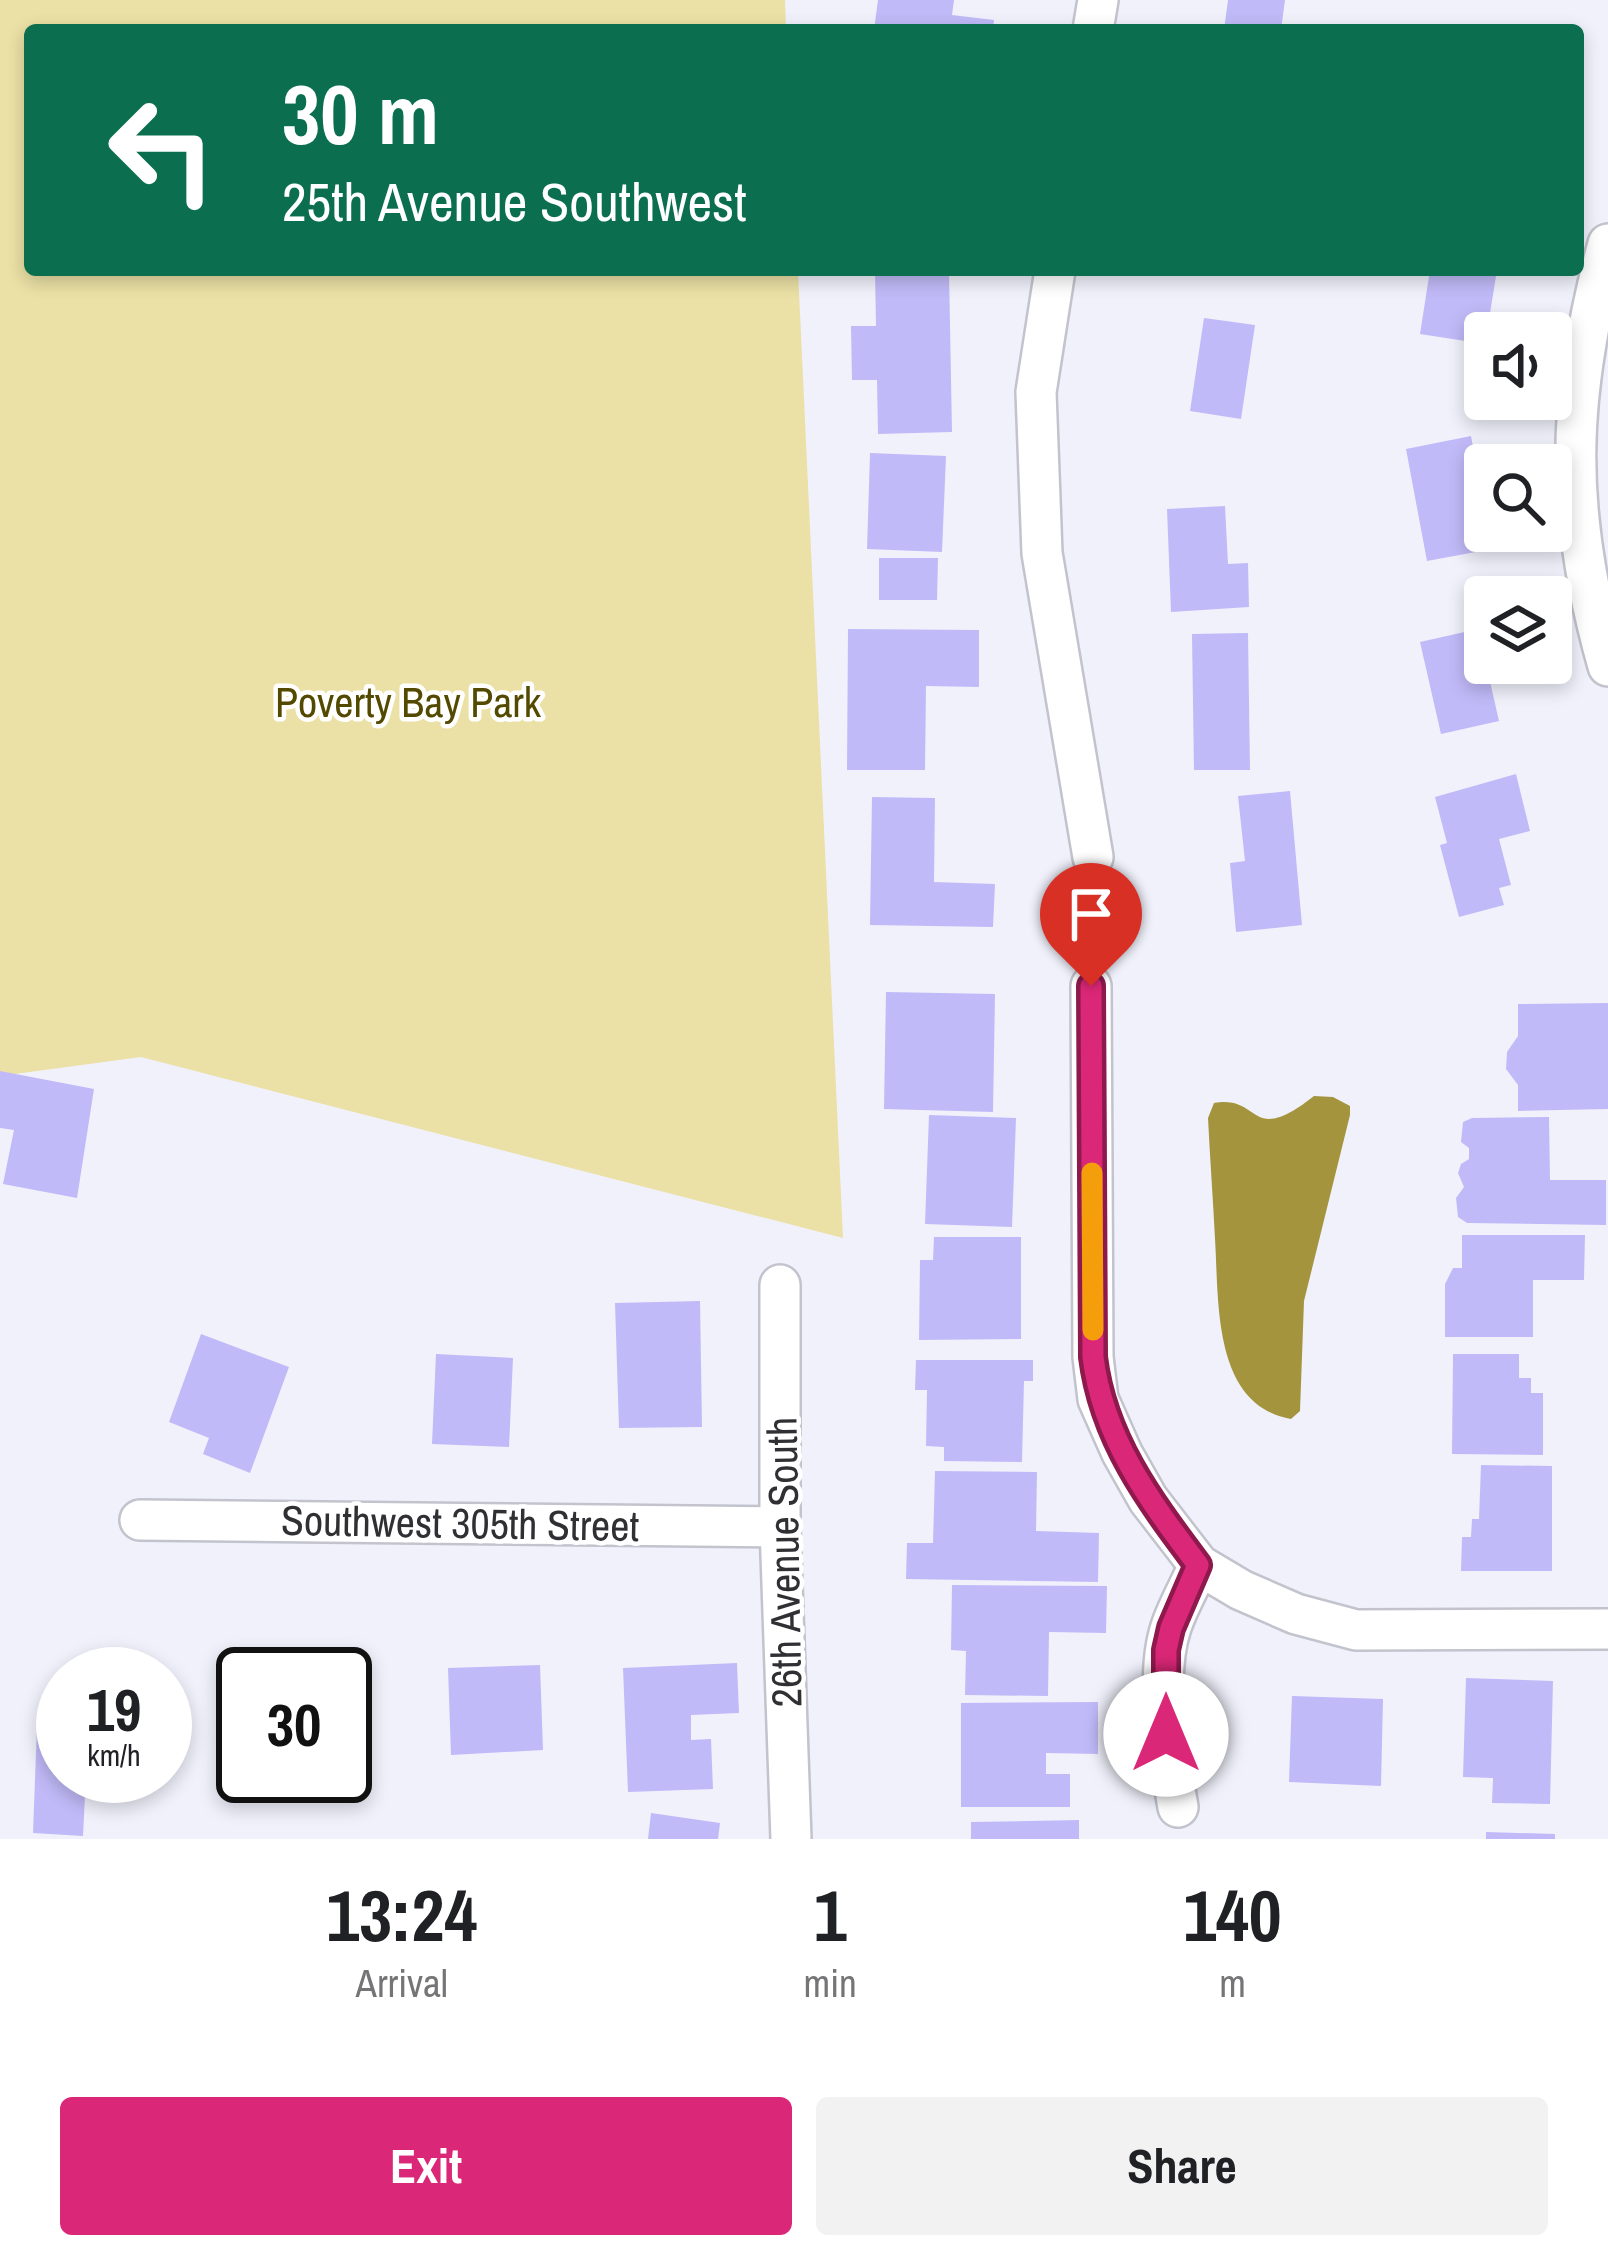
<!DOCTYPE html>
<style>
body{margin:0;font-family:"Archivo Narrow",sans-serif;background:#f2f2f2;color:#202124;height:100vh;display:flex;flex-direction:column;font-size:45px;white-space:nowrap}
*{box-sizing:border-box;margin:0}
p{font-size:39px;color:#757577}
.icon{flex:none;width:66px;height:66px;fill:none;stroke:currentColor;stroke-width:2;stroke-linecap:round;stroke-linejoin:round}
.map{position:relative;height:1839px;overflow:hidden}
.details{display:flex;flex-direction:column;background:#fff;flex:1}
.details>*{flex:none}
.hud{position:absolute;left:24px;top:24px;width:1560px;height:252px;border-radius:12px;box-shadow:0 6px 18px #0003;background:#0b6e4f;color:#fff;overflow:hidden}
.buttons{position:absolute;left:1464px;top:312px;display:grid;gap:24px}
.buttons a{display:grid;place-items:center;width:108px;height:108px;border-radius:12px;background:#fff;box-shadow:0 6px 18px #0003;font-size:60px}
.speed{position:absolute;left:36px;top:1647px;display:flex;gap:24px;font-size:60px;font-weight:700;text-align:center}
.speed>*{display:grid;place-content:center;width:156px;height:156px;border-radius:50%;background:#fff;box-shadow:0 6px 18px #0003;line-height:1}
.speed small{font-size:30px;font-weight:400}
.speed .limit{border:6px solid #111;border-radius:18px;background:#fff;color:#111}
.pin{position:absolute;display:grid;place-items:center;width:102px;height:102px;color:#fff;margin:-123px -51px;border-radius:50% 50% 50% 0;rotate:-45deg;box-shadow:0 0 12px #0007}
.pin .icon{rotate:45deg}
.me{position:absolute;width:132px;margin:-66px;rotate:0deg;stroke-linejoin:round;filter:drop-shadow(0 0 9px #0008)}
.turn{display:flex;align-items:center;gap:42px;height:252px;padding:0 60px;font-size:54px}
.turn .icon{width:156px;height:156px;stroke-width:2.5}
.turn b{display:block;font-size:84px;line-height:102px}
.eta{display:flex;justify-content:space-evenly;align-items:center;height:204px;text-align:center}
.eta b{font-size:72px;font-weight:800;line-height:84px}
.primary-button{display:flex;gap:24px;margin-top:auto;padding:24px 60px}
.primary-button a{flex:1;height:138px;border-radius:12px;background:#db2777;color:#fff;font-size:48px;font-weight:800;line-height:138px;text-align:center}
.primary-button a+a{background:#f2f2f2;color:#202124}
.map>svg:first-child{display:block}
.green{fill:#ebe0a5}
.water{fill:#a4943d}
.building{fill:#c0baf8}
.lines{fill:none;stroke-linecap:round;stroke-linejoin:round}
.minor-casing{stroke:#c3c3cd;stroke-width:44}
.path{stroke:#a8a8b0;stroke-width:6;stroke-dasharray:6 6;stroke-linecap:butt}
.minor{stroke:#fff;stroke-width:39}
.route-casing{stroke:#8e194d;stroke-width:30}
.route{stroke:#db2777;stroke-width:21}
.slow{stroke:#f59e0b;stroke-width:21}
.labels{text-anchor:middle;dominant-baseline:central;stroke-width:9;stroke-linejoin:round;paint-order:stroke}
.park-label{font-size:42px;fill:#544901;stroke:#fff}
.street-label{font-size:42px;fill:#303034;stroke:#fff}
</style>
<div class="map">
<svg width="1608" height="1839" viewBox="0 0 1608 1839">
<rect width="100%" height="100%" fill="#f1f1fc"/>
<!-- green -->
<path class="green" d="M0,0H785L786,30H30V270H798L843,1238L141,1057L0,1076Z"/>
<!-- water -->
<path class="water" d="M1314,1096L1333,1097L1350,1106V1115L1304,1301L1300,1411L1291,1419C1212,1405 1219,1300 1215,1239C1213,1199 1210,1159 1208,1118L1214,1103C1262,1094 1248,1148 1314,1096Z"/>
<!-- building -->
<g class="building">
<path d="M878,0H954L952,15L994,20L993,30H874Z"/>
<path d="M1228,0H1285L1281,30H1224Z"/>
<path d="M1430,270H1497L1485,344L1420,334Z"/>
<path d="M949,271L952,432L878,434L877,380H852L851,326H876L875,272Z"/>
<path d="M1204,318L1255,325L1241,419L1190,411Z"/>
<path d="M1471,436L1485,510V531H1489L1492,549L1427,561L1406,449Z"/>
<path d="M870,453L946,456L942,552L867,549Z"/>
<path d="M1225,506L1228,564L1248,563L1249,607L1171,612L1167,509Z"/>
<path d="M879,558H938L937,600H879Z"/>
<path d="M848,629L979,630V687L926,686L925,770H847Z"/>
<path d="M1478,629L1499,721L1441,734L1420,642Z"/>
<path d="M1248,633L1250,770H1194L1192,634Z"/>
<path d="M1516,774L1530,831L1499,839L1511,885L1499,888L1504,905L1459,917L1440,845L1447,843L1435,797Z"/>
<path d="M1290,791L1302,925L1236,932L1230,863L1245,861L1238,796Z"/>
<path d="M872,797L935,798L934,882L995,884L993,927L870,925Z"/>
<path d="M886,992L995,994L993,1112L884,1109Z"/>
<path d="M1608,1003V1109L1518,1111V1085L1506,1069L1507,1052L1518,1036V1004Z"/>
<path d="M0,1071L94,1089L77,1198L3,1184L14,1130L0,1128Z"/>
<path d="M929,1115L1016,1118L1012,1227L925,1224Z"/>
<path d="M1549,1117L1550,1180H1606V1225L1467,1223L1458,1217L1456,1198L1464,1187L1458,1173L1461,1164L1469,1159V1148L1461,1142L1463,1122L1472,1118Z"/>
<path d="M1462,1235H1585L1584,1280H1533V1337H1445V1284L1453,1268H1462Z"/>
<path d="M934,1237H1021V1339L919,1340L920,1260H933Z"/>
<path d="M700,1301L702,1427L619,1428L615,1303Z"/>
<path d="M201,1334L289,1367L250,1473L203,1454L209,1438L169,1422Z"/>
<path d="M436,1354L513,1358L509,1447L432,1444Z"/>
<path d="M1453,1354H1519V1378H1531V1393H1543V1455L1452,1454Z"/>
<path d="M916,1360H1033V1381H1024L1022,1462L944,1461V1447L926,1446L927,1390H915Z"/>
<path d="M1481,1465L1552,1466V1571H1461L1462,1537H1471L1472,1519H1479Z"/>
<path d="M935,1471L1037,1472L1036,1531L1099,1533L1098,1582L906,1579L907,1543H933Z"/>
<path d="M952,1585L1107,1586L1106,1633L1049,1632L1048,1696L965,1695L966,1651L951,1650Z"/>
<path d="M737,1663L739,1713L691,1715V1740L711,1739L713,1789L628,1792L623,1668Z"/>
<path d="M540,1665L543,1750L451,1755L448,1668Z"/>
<path d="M1466,1678L1553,1681L1550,1804L1492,1803L1493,1778L1463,1777Z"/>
<path d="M1292,1696L1383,1699L1381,1786L1289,1782Z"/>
<path d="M1098,1702V1754L1046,1753V1774H1070V1807H961V1703Z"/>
<path d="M37,1726L63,1728V1776H86L83,1836L33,1833Z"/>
<path d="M651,1813L720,1823L718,1839H648Z"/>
<path d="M1079,1820V1839H971V1822Z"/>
<path d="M1486,1832L1555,1834V1839H1486Z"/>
</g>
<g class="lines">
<defs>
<g id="minor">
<path d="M1093,30L1098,0"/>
<path d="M1608,244C1566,399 1564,511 1608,666"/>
<path d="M1055,270L1036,392L1042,553L1093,857"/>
<path d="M1091,986L1093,1357L1098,1399L1122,1453L1148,1499L1199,1565L1241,1590L1296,1614L1356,1630L1608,1629"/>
<path d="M780,1285V1527L791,1839"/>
<path d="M140,1520L780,1527"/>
<path d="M1178,1807C1169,1755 1154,1678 1171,1627C1178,1606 1190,1586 1199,1565"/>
</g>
</defs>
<!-- minor casing -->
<use href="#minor" class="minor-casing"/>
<!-- path -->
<path class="path" d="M1092,950L1093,891"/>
<!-- minor -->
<use href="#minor" class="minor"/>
</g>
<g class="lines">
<defs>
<path id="route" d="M1091,986L1093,1357C1103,1439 1150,1501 1198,1565L1171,1628L1166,1650V1734"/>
</defs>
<!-- route casing -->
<use href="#route" class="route-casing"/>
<!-- route -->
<use href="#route" class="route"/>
<!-- slow -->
<path class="slow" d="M1092,1173L1093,1330"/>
</g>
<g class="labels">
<!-- park labels -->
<g class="park-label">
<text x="408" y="702">Poverty Bay Park</text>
</g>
<!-- street labels -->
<g class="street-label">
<text transform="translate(460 1523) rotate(1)">Southwest 305th Street</text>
<text transform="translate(784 1562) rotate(-91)">26th Avenue South</text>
</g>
</g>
</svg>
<div class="buttons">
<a><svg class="icon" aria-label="sound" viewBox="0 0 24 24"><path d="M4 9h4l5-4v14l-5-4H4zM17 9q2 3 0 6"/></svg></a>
<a><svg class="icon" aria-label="search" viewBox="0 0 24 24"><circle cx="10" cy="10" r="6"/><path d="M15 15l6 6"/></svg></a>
<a><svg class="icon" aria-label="layers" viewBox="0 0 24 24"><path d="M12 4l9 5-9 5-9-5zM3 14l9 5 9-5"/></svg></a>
</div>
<div class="speed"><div>19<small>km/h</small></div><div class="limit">30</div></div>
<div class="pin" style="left:1091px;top:986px;background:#d93025"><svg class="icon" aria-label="arrive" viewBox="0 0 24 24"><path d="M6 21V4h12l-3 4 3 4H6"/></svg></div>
<svg class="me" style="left:1166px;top:1734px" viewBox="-20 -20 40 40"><circle r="19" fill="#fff"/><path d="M0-13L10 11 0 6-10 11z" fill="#db2777"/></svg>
<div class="hud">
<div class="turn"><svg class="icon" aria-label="left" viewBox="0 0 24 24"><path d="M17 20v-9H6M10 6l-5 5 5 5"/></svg><div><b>30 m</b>25th Avenue Southwest</div></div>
</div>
</div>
<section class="details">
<div class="eta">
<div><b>13:24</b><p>Arrival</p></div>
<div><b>1</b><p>min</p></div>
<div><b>140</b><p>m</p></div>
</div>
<div class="primary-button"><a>Exit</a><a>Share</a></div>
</section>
